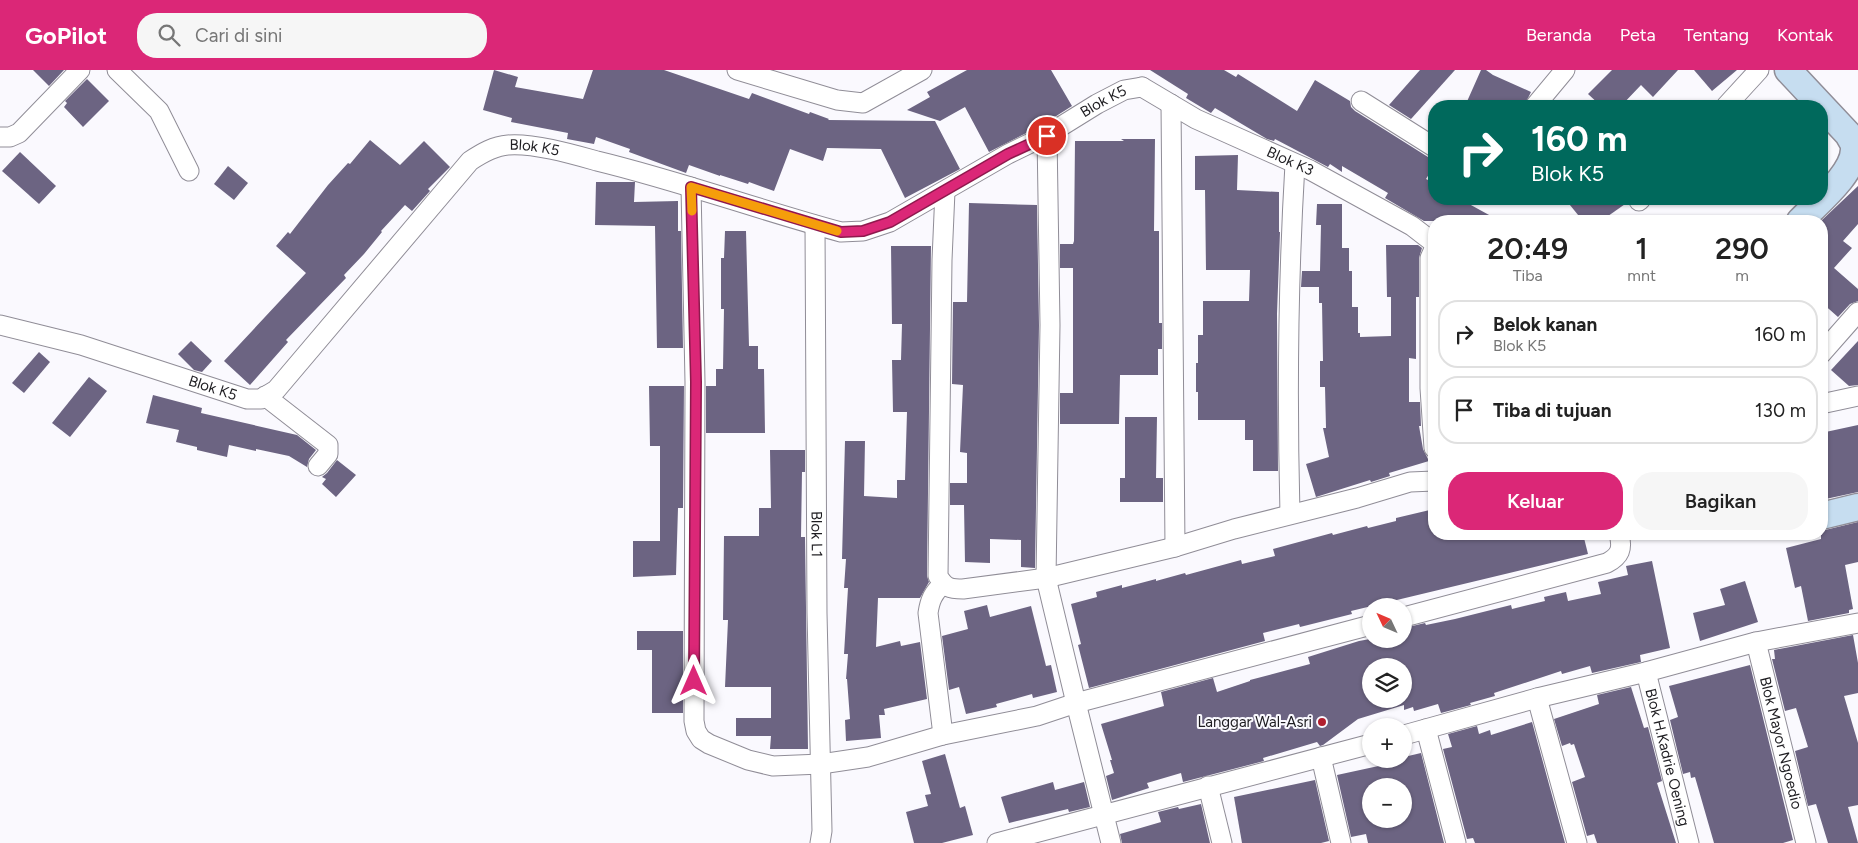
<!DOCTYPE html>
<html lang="id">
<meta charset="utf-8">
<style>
body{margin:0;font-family:Figtree,sans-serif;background:#f6f6f6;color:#222;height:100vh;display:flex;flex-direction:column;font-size:19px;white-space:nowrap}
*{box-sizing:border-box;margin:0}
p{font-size:16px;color:#767676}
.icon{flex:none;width:28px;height:28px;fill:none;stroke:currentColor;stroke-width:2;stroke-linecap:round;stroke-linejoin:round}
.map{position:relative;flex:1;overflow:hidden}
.drawer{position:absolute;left:1428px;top:145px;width:400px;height:325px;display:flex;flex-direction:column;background:#fff;border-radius:20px;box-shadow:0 1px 4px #0004}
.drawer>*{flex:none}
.banner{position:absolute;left:1428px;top:30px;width:400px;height:105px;border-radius:20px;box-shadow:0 1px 4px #0004;background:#00695c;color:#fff;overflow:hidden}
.needle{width:32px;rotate:314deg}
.fabs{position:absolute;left:1362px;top:528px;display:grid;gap:10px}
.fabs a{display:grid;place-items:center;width:50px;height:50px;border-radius:50%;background:#fff;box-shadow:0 1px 4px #0004;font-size:25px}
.pin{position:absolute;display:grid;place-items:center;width:42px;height:42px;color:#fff;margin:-21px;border:2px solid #fff;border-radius:50%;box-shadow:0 1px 5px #0007}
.me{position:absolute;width:55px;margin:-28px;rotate:0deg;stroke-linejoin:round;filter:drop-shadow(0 0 4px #0008)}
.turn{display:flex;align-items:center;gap:18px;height:105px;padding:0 20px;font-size:22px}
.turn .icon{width:65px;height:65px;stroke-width:2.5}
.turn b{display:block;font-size:35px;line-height:42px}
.eta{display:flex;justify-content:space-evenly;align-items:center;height:85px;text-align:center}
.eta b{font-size:30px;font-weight:600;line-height:35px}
.primary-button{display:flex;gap:10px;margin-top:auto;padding:10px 20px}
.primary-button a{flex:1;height:58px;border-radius:20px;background:#db2777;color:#fff;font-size:20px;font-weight:600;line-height:58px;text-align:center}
.primary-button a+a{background:#f6f6f6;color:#222}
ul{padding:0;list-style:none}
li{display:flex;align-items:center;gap:15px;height:68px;margin:0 10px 8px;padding:0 10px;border:2px solid #e0e0e0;border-radius:20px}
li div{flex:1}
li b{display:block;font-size:19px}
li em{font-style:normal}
header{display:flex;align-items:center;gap:30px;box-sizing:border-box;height:70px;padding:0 25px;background:#db2777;color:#fff}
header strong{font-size:24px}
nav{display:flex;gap:28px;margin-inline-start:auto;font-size:18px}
.search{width:350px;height:45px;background:#f6f6f6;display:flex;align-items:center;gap:12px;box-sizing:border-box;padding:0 18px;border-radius:20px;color:#767676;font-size:19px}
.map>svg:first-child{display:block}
.building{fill:#6c6482;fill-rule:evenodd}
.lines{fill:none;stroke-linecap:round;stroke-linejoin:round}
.street-casing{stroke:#908d97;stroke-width:21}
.secondary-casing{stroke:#908d97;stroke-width:29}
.street{stroke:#fff;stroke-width:19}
.secondary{stroke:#c6ddf0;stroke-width:26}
.route-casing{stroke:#8e194d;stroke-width:12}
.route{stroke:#db2777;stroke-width:9}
.slow{stroke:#f59e0b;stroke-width:9}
.poi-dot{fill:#b11f2e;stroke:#faf9fe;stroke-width:2}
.labels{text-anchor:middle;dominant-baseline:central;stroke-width:4;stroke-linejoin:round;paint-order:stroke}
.street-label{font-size:15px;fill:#1e1d21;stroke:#faf9fe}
.poi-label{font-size:15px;fill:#1e1d21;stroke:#faf9fe;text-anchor:end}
</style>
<header>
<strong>GoPilot</strong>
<div class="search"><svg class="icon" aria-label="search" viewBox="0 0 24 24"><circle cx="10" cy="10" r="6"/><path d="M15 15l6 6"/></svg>Cari di sini</div>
<nav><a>Beranda</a><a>Peta</a><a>Tentang</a><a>Kontak</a></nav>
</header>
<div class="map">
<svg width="1858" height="773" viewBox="0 0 1858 773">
<rect width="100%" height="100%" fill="#faf9fe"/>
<!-- building -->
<g class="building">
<path d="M33,0H64L49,16Z"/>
<path d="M494,0L518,7L515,17L583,29L593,0H664L749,29L752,23L809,44L810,42L829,49L828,50L935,51L960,99L905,128L881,79L827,78L823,91L790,79L774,121L749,112L748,114L720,105V106L689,95L686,103L629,82L630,79L596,67L594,74L567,69L568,63L511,52L512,48L483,40Z"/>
<path d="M967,0H1051L1072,36L1042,55L989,82L965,37L940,51L907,40L930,27L927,22Z"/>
<path d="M1150,0H1224L1236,7L1238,4L1297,41L1315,10L1350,31L1351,37L1355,41L1428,87L1434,88V96L1426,109L1434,113V129H1460L1500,151H1424L1385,128L1388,123L1342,96V102L1330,94L1328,97L1275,69L1274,71L1267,69L1215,38L1211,43L1186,28L1188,24Z"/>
<path d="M1420,0H1455L1411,49L1389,35Z"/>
<path d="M1481,0H1486L1493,5L1531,22L1524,36H1465Z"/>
<path d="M1612,0H1678L1653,27L1641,15L1621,36H1601L1588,24Z"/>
<path d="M1694,0H1737L1712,21Z"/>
<path d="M87,9L109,31L83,57L64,37L67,33L65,31Z"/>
<path d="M1121,69H1155L1154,161H1159V253H1162V279H1158V305H1120L1119,354H1060V323H1073V198H1060V174H1073L1074,171L1075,71H1124Z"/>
<path d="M370,70L400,95L424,71L450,97L428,119L430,121L412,141L405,135L381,161L382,162L364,184L344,205L346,208L286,270L288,272L250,315L224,291L306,203L276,176L288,162L290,164L328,115L348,93L350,94Z"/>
<path d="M20,82L56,116L39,134L2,101Z"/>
<path d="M1238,85L1237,120L1279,122V162H1280L1277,244L1278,401H1253V370H1245V350H1198V322H1196V293H1198V265H1203V231H1249L1250,200H1206L1205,120H1195V86Z"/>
<path d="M228,96L248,113L234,130L214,114Z"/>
<path d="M596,112H635L634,132L678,131V161H681L683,278H657L655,156L595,155Z"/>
<path d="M1858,116V154L1843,171L1852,178L1834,198L1858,219V231L1850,234L1838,247L1821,232V151Z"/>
<path d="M1565,129H1628V132L1601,151H1583Z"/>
<path d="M969,133L1037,135L1039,255L1035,498L1021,497V470L990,469V493L965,492L964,435H950V413H967V383L960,382L963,315L952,314L953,232H967Z"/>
<path d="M1317,134H1342V178H1349V201H1352V237H1358V263H1360V267L1391,266V227H1387L1386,175H1418L1422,178L1419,188V227H1416V289L1409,288V332H1420L1421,356H1419L1423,379L1429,391L1389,403L1390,406L1371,412L1370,410L1316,427L1306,394L1329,387L1323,358H1326L1325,317H1320V291H1323L1322,233H1319V217H1301L1302,201H1320L1321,155H1316Z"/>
<path d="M725,161H746L749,276H758V299H764L765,363H706V316H716V299H723L724,239H721V188H724Z"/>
<path d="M891,176H931L927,506L929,512L920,528H878L876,577L900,571L901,576L920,572L927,629L884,639L885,645H879L881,668L846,671L845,650L850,649L847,609H846L848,584H844L848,518H844L846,489H842L845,371H865L864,426L897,428V410H905L907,342H893L892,290H901L902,254H892Z"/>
<path d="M191,271L212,291L202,302L194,300L178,284Z"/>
<path d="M1858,271V315L1849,316L1831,300Z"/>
<path d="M39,282L50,292L24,323L12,313Z"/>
<path d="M89,307L107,321L70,367L52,353Z"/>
<path d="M649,316H684L683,438H678L676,505L633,507V471H660V376H650Z"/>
<path d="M153,325L202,338L201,343L297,365L316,380L309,389L307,397L289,386L256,379V381L229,375L227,387L197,380V377L176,372L179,360L146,353Z"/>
<path d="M1125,347H1157L1156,408H1163V432H1120V408H1125Z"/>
<path d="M1858,355V422L1821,430V363Z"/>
<path d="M770,380H805V402H802L801,467H805L808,679H770L771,666H736V648H771V617H725L728,550H723L724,466H759V438H771Z"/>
<path d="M337,390L356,405L336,427L322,414L326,409L322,407L327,403Z"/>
<path d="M1434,439V464H1462V467L1477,464H1583L1588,484L1351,541L1352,544L1300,557L1299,554L1263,563L1265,571L1089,618L1078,575L1081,574L1071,534L1097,527L1096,522L1122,515V518L1156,509V511L1185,503L1186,505L1241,490L1242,494L1275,486L1273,479L1332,463L1333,465L1367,456L1368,458L1396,451V448Z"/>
<path d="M1858,452V492L1845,495L1853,539L1849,540V543L1808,551L1801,516L1795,518L1786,478L1821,469V461Z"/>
<path d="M1652,491L1670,578L1640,585L1641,592L1592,603L1590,596L1562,604L1561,601L1494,623L1495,626L1470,633L1471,635L1441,643L1438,634L1414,641L1413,637L1404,640V635L1358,649L1323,675L1320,676L1317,672L1263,688L1264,691L1183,712L1181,703L1147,713L1149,718L1112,730L1106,706L1114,703L1110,690H1112L1101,654L1164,636L1161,622L1213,608L1217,622L1250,611V610L1310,594L1308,587L1359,571L1370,569H1404V558L1425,553L1426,555L1455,549L1511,535L1512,539L1545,531L1544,527L1566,522L1568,531L1601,524L1598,512L1628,505L1626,496ZM1371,596H1404V629H1371Z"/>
<path d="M1745,511L1758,552L1700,571L1693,543L1725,535L1720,519Z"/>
<path d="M987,535L990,547L1031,536L1046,596L1051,595L1057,622L1033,628L1032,624L996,634L997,637L966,644L959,617L949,620L942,566L968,559L964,541Z"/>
<path d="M637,561H683V643H652V580H637Z"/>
<path d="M1853,565L1858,593V623L1844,626L1858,673V735L1848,737L1858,773H1828L1816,734L1808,736L1795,681L1808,677L1796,638L1785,641L1772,589H1775L1774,580Z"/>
<path d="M1750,595L1793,770L1783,773H1714L1695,707L1691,708L1690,702L1683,704L1670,650L1678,647L1669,616Z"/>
<path d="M1631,617L1644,658L1648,657L1662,711L1657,713L1676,773H1597L1594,764L1587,766L1572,712L1585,707L1574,674L1571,675L1570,673L1562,676L1554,649L1599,634L1597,625Z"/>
<path d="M1532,652L1565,773H1475L1473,768L1467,769L1443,679L1452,677L1448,664L1477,656L1479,664L1490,660L1491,665Z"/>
<path d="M1421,683L1444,773H1368L1366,764L1351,767L1337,705L1397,692L1396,689H1404V687ZM1371,716H1404V749H1371Z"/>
<path d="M945,684L960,738L965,736L973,765L942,773H914L906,742L928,736L925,725L931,724L922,691Z"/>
<path d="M1315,710L1329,771L1321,773H1242L1234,727Z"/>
<path d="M1053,712L1055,720L1084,712L1090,737L1069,742L1068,739L1009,753L1001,727Z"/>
<path d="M1201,734L1210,773H1122L1120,764L1161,752L1158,742L1178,737L1179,739Z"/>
</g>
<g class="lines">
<defs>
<g id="street">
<path d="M117,0L159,41L189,101"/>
<path d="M737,0L837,30L863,33L922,0"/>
<path id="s1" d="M1142,17L1196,49L1310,100L1412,156L1434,173"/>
<path d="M1361,31L1434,77"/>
<path d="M1171,34L1175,477"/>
<path d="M1535,36L1565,0"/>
<path d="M1726,36L1759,0"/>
<path d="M1047,65L1050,255L1046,508L1076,633L1111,773"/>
<path d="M0,67H10L19,63L80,0"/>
<path d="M691,117L695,312L694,651L696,661L701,669L709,674L748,690L773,696L821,694L868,687L943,665L1037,646L1076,633L1371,555"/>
<path d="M945,121L942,190L938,506C945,518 950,519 963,519L1046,508L1175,477L1234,459L1357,428L1410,412L1434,411"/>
<path d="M1639,131L1641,129"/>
<path id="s2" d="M815,155L817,543L822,761L820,773"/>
<path d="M1434,179L1430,188V318L1434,378"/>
<path id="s3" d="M0,255L81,275L247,329H261L276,320L470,91C482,83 494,76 508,75C534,73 572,84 597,91C680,111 759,140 841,162L863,161L890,152L1008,84L1047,65L1097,34L1124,20L1142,17"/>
<path d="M1821,284L1858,242"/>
<path d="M265,326L328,375V384L318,396"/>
<path d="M1821,334L1858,326"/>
<path d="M1290,444C1287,328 1288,210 1295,94"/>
<path d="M943,514C933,523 930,530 928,543L943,665"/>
<path d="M1404,547L1607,493C1620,486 1623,479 1619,464"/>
<path id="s4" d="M1756,572L1806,773"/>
<path id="s5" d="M1646,602L1689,773"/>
<path d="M1537,628L1577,773"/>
<path d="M1426,659L1456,773"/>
<path d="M1404,665L1537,628L1646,602L1756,572L1858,553"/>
<path d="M1321,687L1341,773"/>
<path d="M1208,716L1222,773"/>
<path d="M997,773L1371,674"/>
</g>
<g id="secondary">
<path d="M1788,0L1848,64C1850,68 1854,73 1854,78C1855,103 1816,134 1800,151"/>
<path d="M1821,446L1858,437"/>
</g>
</defs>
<!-- street casing -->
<use href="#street" class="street-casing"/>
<!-- secondary casing -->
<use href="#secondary" class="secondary-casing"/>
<!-- street -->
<use href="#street" class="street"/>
<!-- secondary -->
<use href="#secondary" class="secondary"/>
</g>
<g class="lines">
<defs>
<path id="route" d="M694,611L696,312L691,117L841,162L863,161L890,152L1008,84L1047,66"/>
</defs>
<!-- route casing -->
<use href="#route" class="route-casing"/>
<!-- route -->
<use href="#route" class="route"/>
<!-- slow -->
<path class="slow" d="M692,141L691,117L837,161"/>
</g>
<!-- markers -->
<circle class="poi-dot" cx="1322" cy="652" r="5"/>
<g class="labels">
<!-- street labels -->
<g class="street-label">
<text stroke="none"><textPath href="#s3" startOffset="1272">Blok K5</textPath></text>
<text stroke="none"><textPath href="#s3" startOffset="658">Blok K5</textPath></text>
<text stroke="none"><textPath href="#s1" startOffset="166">Blok K3</textPath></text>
<text stroke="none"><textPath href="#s3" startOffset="222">Blok K5</textPath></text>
<text stroke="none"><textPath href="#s2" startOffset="309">Blok L1</textPath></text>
<text stroke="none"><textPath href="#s4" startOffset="104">Blok Mayor Ngoedio</textPath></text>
<text stroke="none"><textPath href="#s5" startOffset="88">Blok H.Kadrie Oening</textPath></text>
</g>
<!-- poi labels -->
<g class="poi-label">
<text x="1312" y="652">Langgar Wal-Asri</text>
</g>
</g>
</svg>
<div class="fabs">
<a><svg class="needle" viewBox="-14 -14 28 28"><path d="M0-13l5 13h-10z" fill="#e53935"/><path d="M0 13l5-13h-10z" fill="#767676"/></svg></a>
<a><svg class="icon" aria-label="layers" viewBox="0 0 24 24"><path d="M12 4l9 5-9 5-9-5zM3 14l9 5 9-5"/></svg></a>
<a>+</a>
<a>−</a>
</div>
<div class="pin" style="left:1047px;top:66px;background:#d93025"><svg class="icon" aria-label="arrive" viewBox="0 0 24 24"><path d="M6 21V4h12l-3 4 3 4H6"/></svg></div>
<svg class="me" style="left:694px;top:611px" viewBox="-20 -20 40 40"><path d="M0-17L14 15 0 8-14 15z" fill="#db2777" stroke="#fff" stroke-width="4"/></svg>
<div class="banner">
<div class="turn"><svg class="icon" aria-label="right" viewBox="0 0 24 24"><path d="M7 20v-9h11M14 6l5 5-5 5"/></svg><div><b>160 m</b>Blok K5</div></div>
</div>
<section class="drawer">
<div class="eta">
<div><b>20:49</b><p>Tiba</p></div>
<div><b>1</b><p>mnt</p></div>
<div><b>290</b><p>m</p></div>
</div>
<ul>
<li><svg class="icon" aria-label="right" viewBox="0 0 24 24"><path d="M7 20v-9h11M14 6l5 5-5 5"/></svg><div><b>Belok kanan</b><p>Blok K5</p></div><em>160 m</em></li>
<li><svg class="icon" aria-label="arrive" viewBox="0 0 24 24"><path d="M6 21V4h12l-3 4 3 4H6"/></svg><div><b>Tiba di tujuan</b></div><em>130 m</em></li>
</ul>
<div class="primary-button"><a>Keluar</a><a>Bagikan</a></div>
</section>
</div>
